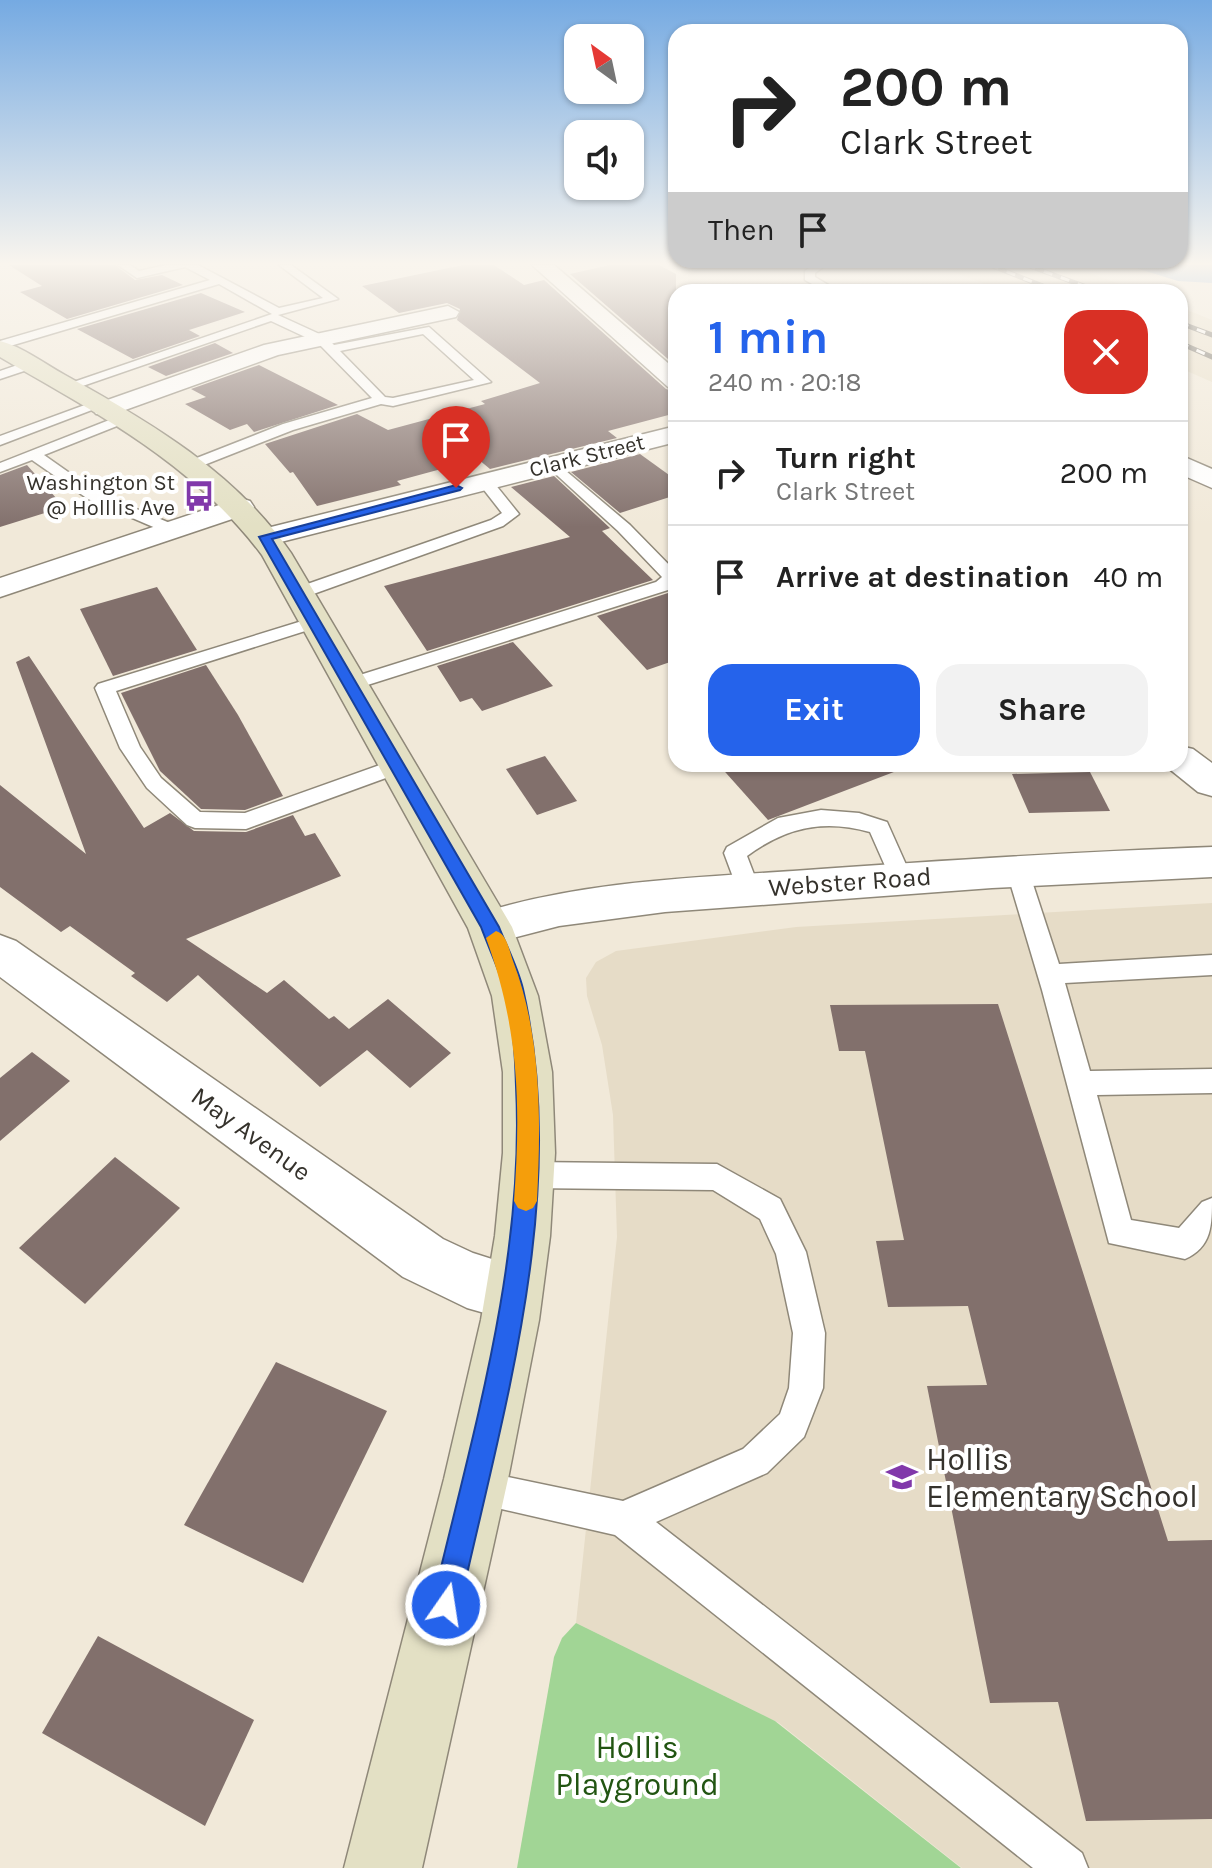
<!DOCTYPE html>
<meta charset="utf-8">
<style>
body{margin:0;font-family:Karla,sans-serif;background:#f2f2f2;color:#222;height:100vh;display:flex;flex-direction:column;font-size:30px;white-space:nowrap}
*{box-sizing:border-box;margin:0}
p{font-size:26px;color:#767676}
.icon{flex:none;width:44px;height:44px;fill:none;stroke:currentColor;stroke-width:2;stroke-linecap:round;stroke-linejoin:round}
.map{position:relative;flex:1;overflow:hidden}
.sheet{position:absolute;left:668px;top:284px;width:520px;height:488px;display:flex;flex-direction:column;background:#fff;border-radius:24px;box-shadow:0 2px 6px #0004}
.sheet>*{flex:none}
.banner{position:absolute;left:668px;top:24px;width:520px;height:244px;border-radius:24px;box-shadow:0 2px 6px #0004;background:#fff;color:#222;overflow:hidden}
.needle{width:52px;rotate:327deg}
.tools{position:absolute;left:564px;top:24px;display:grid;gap:16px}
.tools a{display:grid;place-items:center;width:80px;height:80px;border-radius:16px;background:#fff;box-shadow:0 2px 6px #0004;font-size:40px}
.pin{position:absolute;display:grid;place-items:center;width:68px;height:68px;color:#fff;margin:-82px -34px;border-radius:50% 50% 50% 0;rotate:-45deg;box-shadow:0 0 8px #0007}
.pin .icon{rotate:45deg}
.me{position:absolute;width:88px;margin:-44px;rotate:13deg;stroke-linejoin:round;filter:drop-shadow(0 0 6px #0008)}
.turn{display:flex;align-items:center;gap:28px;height:168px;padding:0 40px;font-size:36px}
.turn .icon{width:104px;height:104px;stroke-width:2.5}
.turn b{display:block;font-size:56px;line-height:68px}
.then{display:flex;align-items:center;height:76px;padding:0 40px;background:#0003;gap:16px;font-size:30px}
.round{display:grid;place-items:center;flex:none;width:84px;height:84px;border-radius:24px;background:#f2f2f2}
.overview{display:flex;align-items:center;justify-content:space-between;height:136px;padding:0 40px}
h1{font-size:48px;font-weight:700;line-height:60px;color:#2563eb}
.cta{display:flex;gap:16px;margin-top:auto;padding:16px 40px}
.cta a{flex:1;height:92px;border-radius:24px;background:#2563eb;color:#fff;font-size:32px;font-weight:700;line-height:92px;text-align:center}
.cta a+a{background:#f2f2f2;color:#222}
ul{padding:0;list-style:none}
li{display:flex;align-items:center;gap:24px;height:104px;padding:0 40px;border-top:2px solid #e0e0e0}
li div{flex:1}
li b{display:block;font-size:30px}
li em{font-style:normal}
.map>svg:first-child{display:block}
.built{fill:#e8dec7}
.education{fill:#e6dcc7}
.green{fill:#a1d595}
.water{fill:#689ada}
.building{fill:#82706c}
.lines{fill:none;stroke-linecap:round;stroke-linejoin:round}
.lane-casing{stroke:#8f8879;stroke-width:3}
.street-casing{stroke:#8f8879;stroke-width:3}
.secondary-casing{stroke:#8f8879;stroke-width:3}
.lane{fill:#fff;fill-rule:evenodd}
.street{fill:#fff;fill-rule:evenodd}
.secondary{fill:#e3e0c4;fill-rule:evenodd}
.rail-casing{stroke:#646057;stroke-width:5}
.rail{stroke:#fff;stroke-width:3;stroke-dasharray:9;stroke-linecap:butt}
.route{fill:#2563eb;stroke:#184099;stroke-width:2}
.slow{fill:#f59e0b}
.labels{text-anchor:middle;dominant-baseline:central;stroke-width:8;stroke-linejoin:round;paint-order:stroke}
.far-street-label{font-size:22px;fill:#35322c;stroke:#fff}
.far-poi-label{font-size:22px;fill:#35322c;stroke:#fff;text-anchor:end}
.street-label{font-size:26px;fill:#35322c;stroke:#fff}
.near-poi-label{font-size:32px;fill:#35322c;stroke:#fff;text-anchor:start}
.near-park-label{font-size:32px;fill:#225512;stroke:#fff}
</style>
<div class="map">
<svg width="1212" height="1868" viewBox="0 0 1212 1868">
<rect width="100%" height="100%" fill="#f1e9d9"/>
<!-- built -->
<g class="built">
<path d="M935,265H1068L1141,292H1005Z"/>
<path d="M1180,307L1212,320V382L1180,368Z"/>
</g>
<!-- education -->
<path class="education" d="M1212,903V1868H962L779,1723L576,1623L617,1237L613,1115L602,1045L587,996L586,978L596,962L616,951L796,927Z"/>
<!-- green -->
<path class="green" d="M576,1623L775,1721L961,1868H517L554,1657L562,1638Z"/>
<!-- water -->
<path class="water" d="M1126,265H1212V283L1178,281Z"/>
<!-- building -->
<g class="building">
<path d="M9,265H115L135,280L162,275L183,285L67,319L20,292L42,286Z"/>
<path d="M463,265H494L524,285L544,280L666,389L676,392V413L608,431L617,438L490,469L478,459L397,481L401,485L317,506L293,472L290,473L265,444L357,414L388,430L485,404L481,401L540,383L457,320L460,309L447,303L399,313L362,286Z"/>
<path d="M610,265H659L676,274V366L570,274Z"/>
<path d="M201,293L245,312L189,330L200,336L133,359L77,329Z"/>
<path d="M215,343L233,353L166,376L148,367Z"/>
<path d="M259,365L338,405L254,432L247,424L230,430L185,404L206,397L191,389Z"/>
<path d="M640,454L676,480V495L620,513L571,472Z"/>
<path d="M27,465L64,507L0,527V475Z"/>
<path d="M554,476L610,528L602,531L653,580L427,651L384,586L570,537L511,487Z"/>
<path d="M157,587L197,650L113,676L80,609Z"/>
<path d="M668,593L676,601V660L647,670L597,616Z"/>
<path d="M513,642L553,686L482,711L472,698L460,702L437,666Z"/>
<path d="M29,656L144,828L170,813L194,831L246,832L293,815L305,836L315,833L341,876L186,939L267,993L284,980L329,1019L334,1016L349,1029L388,999L451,1053L410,1088L367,1050L320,1087L198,975L167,1002L131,976L135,973L70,926L61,932L0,887V785L86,854L16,662Z"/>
<path d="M206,665L238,715L283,796L245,810L201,809L160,771L121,693Z"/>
<path d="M545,756L577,801L537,815L506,769Z"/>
<path d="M718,764H907V767L768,820Z"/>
<path d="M1090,772L1110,811L1029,813L1012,774Z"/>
<path d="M998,1004L1168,1541L1212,1540V1819L1086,1821L1058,1702L990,1703L927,1386L987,1385L968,1306L888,1307L876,1241L904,1240L865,1051H839L830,1005Z"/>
<path d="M32,1052L70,1081L0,1141V1078Z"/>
<path d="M115,1157L180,1208L85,1304L19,1248Z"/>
<path d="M276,1362L387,1411L303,1583L184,1525Z"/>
<path d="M98,1636L254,1720L205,1826L42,1733Z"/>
</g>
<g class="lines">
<defs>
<g id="lane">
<path d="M118,265H130L139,271L166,265H198L279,308L323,298L279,265H291L338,299L278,315L326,337L334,345L429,327L491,382L393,406L381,404L293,430L199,467H189V461L283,424L372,398L318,343L271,321L71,390L59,387L272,314L219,284L0,349V341L210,280L185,267L137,278ZM423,334L474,380L393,398L385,397L340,351Z"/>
<path d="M813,265H826L815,273V277L840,292H826L805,280V271Z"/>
<path d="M29,361L35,365L33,368L0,379V371Z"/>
<path d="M93,402L105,405L0,445V436Z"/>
<path d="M122,415L129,419L127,422L44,455L98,493L177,526V532H165L88,499L32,460L0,472V463Z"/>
<path d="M553,460L630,525L676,572V583L668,590L358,688H344L341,684L344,680L656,582L662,577L618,531L548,467L546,464Z"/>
<path d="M485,476L490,478L519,514L503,526L305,597L299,598L290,593L293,589L491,520L502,513L477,481Z"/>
<path d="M315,617L321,618L324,622L321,626L116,691L140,747L161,778L200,812L245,813L391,761H405L408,766L405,771L246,829L195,828L187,825L147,788L120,748L95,688L98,684Z"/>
<path d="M821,810L859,813L887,822L912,878L909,884L901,886L893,884L870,832C824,819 786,827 747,856L760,890L756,896L748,899L740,896L724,853L727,847L778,818Z"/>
<path d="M1017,861L1025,863L1028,869L1059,964L1212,955V975L1065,983L1090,1071L1212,1069V1093L1097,1095L1131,1220L1179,1228L1202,1202L1212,1198C1212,1225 1212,1247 1185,1259L1109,1243L1042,990L1006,869L1009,863Z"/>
<path d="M528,1162L717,1164L780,1199L806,1252L825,1333L823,1388L804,1437L767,1473L656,1522L1082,1853L1088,1868H1033L615,1535L462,1500L456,1488L462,1476L474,1470L623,1501L743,1449L780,1414L789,1388L793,1333L776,1254L760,1219L713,1190L528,1188L518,1184L514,1175L518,1166Z"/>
</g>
<g id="street">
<path d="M532,265H554L676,370V389L668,387Z"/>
<path d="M448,306L459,312L456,317L278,355L114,414H96L93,409L96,404L264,345Z"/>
<path d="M676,426V442L265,546L255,543L250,537L255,531Z"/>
<path d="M1180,455L1212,469V488L1180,474Z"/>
<path d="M240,498L250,501L254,507L250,513L0,597V578Z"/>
<path d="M1180,746L1193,749L1212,763V796L1198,792L1167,767L1165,764H1180Z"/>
<path d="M1212,847V877L992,888L665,912L559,926L490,944L475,939L468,927L475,915C577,882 686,878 793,871C933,861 1072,852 1212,847Z"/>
<path d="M0,935L16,941L443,1239L473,1253L533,1272L542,1292L533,1312L513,1321L467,1308L403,1277L0,977Z"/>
</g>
<path id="secondary" d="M0,341C23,347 45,364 65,375C150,422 235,472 291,553L512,927L538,996L552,1072L555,1153L550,1236L539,1320L508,1479L422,1868H344L444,1479L481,1320L495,1236L503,1153V1072L492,996L468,928L262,555C192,462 99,415 0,357Z"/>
</defs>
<!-- lane casing -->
<use href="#lane" class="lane-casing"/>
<!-- street casing -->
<use href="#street" class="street-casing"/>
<!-- secondary casing -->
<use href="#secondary" class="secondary-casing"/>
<!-- lane -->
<use href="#lane" class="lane"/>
<!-- street -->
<use href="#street" class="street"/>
<!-- secondary -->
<use href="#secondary" class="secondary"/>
<defs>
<g id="rail">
<path d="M990,265L1058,292"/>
<path d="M1027,265L1100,292"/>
<path d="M1180,323L1212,335"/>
<path d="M1180,343L1212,357"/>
</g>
</defs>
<!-- rail casing -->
<use href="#rail" class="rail-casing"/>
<!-- rail -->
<use href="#rail" class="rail"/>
</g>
<!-- sky -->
<linearGradient id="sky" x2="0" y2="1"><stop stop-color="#75aae2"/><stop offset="0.5" stop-color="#f9f5ee"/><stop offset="1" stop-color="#f9f5ee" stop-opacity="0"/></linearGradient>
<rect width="1212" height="527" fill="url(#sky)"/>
<!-- route -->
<path class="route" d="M456,485L462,488L460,490L272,539L499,927C507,947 518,968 523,989C570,1193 504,1406 460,1605L456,1615L446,1619L436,1615L432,1605C472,1435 525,1262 516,1086C515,1052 513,1017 503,984C497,965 488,946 481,927L259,537Z"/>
<!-- slow -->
<path class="slow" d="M496,931C507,934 509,950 513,961C542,1037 541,1121 537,1201L533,1208L526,1211L518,1208L514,1201C521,1106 519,1028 486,938Z"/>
<!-- icons -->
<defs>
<symbol id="bus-bare" viewBox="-9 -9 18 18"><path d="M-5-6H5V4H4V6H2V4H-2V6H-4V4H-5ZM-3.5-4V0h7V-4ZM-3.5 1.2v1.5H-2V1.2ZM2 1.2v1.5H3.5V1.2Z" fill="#8138aa" stroke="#fff" stroke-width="2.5" paint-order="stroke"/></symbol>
<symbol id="school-bare" viewBox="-9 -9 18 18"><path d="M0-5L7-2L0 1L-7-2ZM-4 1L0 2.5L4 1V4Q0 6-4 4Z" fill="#8138aa" stroke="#fff" stroke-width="2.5" paint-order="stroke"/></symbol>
</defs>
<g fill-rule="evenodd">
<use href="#bus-bare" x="177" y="474" width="44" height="44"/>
<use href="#school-bare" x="880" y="1455" width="44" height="44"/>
</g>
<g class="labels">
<!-- far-street labels -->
<g class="far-street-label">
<text transform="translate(587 456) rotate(-14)">Clark Street</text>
</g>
<!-- far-poi labels -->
<g class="far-poi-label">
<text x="175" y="483">Washington St<tspan x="175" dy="25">@ Holllis Ave</tspan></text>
</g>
<!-- street labels -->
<g class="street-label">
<text transform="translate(850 882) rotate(-4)">Webster Road</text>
<text transform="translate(251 1134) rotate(36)">May Avenue</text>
</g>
<!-- near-poi labels -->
<g class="near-poi-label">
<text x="926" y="1459">Hollis<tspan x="926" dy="37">Elementary School</tspan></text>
</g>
<!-- near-park labels -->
<g class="near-park-label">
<text x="637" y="1747">Hollis<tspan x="637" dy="37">Playground</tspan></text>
</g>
</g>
</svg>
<div class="tools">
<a><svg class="needle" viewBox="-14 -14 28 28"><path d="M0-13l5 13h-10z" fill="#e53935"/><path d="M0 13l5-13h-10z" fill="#767676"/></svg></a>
<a><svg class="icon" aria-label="sound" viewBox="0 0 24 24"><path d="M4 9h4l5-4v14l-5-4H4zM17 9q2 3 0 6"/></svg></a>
</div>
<div class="pin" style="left:456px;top:488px;background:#d93025"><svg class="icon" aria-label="arrive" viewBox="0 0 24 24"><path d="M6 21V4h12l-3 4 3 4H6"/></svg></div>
<svg class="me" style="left:446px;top:1605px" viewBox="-20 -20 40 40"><circle r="17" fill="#2563eb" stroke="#fff" stroke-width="3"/><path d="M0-11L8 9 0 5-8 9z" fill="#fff"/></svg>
<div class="banner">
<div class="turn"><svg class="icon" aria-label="right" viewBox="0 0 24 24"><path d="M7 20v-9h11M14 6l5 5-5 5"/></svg><div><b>200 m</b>Clark Street</div></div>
<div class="then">Then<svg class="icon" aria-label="arrive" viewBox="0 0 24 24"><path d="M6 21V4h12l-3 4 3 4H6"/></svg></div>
</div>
<section class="sheet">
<div class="overview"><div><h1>1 min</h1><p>240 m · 20:18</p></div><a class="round" style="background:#d93025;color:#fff"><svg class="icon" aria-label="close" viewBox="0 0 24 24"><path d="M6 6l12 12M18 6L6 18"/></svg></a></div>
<ul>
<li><svg class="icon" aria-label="right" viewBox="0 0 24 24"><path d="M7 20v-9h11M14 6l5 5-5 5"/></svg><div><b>Turn right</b><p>Clark Street</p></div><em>200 m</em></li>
<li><svg class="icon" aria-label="arrive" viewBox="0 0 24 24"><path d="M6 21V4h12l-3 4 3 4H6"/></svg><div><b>Arrive at destination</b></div><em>40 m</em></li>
</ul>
<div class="cta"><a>Exit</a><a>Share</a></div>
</section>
</div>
